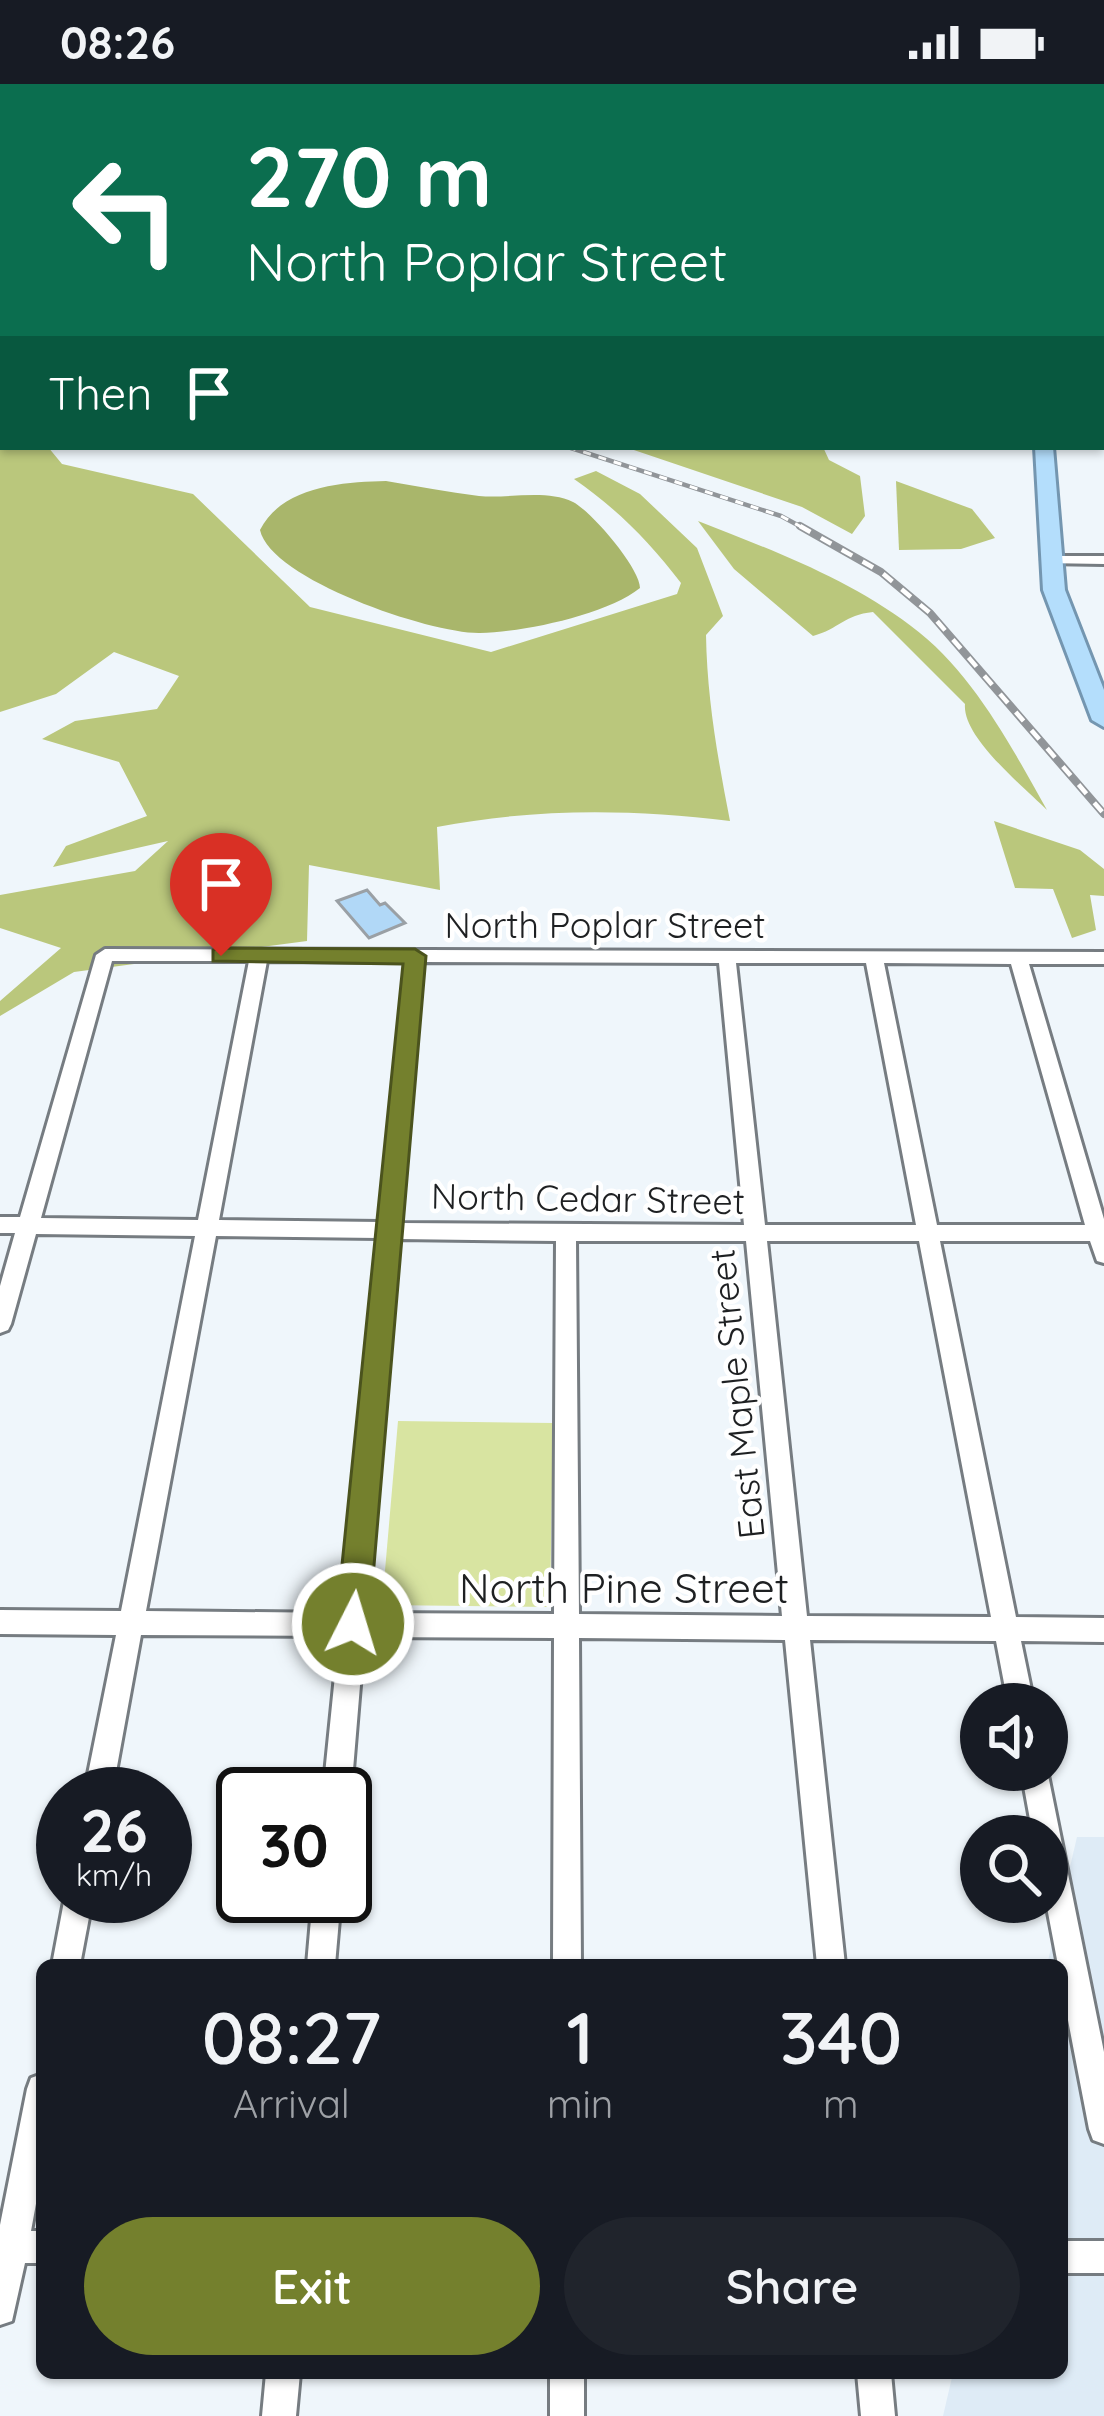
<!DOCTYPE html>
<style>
body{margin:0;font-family:Quicksand,sans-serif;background:#20242c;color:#f1f3f6;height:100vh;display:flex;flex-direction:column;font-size:45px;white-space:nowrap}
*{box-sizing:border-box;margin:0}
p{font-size:39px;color:#9ea1a6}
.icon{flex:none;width:66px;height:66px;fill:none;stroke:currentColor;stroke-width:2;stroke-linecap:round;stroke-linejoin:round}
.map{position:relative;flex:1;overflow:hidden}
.panel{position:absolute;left:36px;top:1875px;width:1032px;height:420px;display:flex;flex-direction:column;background:#171b24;border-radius:18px;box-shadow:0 3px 9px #0004}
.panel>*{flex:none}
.top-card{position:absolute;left:0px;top:0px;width:1104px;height:366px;box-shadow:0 3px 9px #0004;background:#0b6e4f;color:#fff;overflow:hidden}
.fabs{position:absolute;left:960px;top:1599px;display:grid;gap:24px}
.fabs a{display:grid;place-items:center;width:108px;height:108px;border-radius:50%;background:#171b24;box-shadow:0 3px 9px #0004;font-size:60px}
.speed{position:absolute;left:36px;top:1683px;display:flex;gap:24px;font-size:60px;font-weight:700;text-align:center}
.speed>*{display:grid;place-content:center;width:156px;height:156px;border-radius:50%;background:#171b24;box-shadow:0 3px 9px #0004;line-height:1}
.speed small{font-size:30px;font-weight:400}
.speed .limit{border:6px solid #111;border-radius:18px;background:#fff;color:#111}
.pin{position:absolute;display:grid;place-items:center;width:102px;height:102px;color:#fff;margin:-123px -51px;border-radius:50% 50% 50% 0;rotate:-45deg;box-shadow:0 0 12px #0007}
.pin .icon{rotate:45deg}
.me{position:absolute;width:132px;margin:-66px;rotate:5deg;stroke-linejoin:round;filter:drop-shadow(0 0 9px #0008)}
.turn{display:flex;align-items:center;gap:42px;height:252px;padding:0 48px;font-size:54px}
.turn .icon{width:156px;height:156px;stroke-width:2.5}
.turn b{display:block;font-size:84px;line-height:102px}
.then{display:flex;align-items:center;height:114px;padding:0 48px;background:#0003;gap:24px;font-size:45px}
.eta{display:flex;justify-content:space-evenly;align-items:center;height:204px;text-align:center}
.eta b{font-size:72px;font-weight:600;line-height:84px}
.primary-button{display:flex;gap:24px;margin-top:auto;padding:24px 48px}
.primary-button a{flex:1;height:138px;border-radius:72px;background:#74802d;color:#fff;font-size:48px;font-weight:600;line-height:138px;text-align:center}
.primary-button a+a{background:#20242c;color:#f1f3f6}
.status{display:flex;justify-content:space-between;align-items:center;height:84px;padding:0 60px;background:#171b24;direction:ltr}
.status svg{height:33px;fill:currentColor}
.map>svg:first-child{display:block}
.built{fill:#deebf6}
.green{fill:#d8e4a1}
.forest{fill:#bac77c}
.water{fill:#a9b66b}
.building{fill:#b1d8f7;stroke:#9aa0a5;stroke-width:3}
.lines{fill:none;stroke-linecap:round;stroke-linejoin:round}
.minor-casing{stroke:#767c81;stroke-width:6}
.tertiary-casing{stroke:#767c81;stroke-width:6}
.trunk-casing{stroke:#7496b0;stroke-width:6}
.minor{fill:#fff;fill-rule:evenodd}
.tertiary{fill:#fff;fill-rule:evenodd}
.trunk{fill:#b4defc;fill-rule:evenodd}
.rail-far1-casing{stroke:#919599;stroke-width:4.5}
.rail-casing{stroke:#919599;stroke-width:8}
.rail-far1{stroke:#fff;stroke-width:3;stroke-dasharray:8;stroke-linecap:butt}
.rail{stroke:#fff;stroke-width:4.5;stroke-dasharray:12;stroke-linecap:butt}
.route{fill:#74802d;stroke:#4b531d;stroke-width:3}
.labels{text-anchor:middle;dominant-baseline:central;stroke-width:9;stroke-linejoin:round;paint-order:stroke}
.street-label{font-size:36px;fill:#1e2022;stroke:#fff}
.near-street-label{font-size:42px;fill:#1e2022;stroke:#fff}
</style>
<div class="status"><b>08:26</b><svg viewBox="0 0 49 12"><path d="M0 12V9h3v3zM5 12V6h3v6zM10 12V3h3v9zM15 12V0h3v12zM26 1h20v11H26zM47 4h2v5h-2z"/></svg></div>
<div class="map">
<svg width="1104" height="2332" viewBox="0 0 1104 2332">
<rect width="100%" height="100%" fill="#eff6fb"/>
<!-- built -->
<path class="built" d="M1077,1753H1104V2332H943L953,2289H1062V1881H1047Z"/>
<!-- green -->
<path class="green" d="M398,1337L553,1339L550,1523L382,1521Z"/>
<!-- forest -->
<g class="forest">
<path d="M0,323L3,363H48L62,380L193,410L310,523L491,568L677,510L681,499C649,457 617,425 574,395L596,387L640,410L697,464L723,532L706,551C707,614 718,676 730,737C630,725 536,724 437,743L440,806L309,781L307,857L74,888L0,932V917L61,864L0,844V811L135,787L168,757L53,783L66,762L147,732L119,678L42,655L75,637L157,625L179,592L114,568L56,610L0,628Z"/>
<path d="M625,363H823L829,376L860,392L865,432L852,450L802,423Z"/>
<path d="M896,397L972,425L995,454L961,465L899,466Z"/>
<path d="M698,437C772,466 847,494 911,542C972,587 1011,662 1047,726C1023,702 962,653 965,620L873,528C844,531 839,545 813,552L734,485Z"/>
<path d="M994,737L1080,766L1104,785V812L1090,811L1096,846L1072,854L1053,805L1015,804Z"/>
</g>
<!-- water -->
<path class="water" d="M386,397C417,402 448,408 479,412C508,415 546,405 573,418C591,427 640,484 640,504C606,531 524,548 480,549C432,550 271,496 260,446C282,402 343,398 386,397Z"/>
<!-- building -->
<path class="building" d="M367,806L380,821L385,819L405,839L369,854L337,817Z"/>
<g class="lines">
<defs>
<g id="minor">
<rect x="1101" y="313" width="3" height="7"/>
<path d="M1049,472H1104V480L1044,479L1042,476Z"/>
<path d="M105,865L1104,868V880H1029L1104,1135V1179L1097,1177L1090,1157H940L1016,1533L1104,1534V1558L1021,1557L1034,1620H1008L996,1557L810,1556L845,1881H817L785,1556L579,1554L581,1881H553L554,1554L364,1553L351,1710L345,1720V1710H323L339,1552L141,1551L112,1710H84L116,1551L0,1550V1526L121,1527L195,1152L36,1150L11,1240L8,1246L0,1249V1202L15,1149H0V1133H20L96,871ZM112,877H249L198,1136L41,1134ZM267,877L406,878L380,1138L219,1136ZM423,878L719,879L744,1141L401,1139ZM736,879H866L916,1141H765ZM884,879L1011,880L1085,1141H937ZM216,1152L378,1154L341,1529L146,1527ZM399,1155L556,1157L554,1530L366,1529ZM576,1157H746L782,1532L579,1530ZM767,1157H919L991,1533L807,1532Z"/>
<path d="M1021,1686H1047L1104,1968V2060L1093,2056L1089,2045L1062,1905V1881H1058L1046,1818L1047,1752H1033Z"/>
<path d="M65,1812H93L80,1881H52Z"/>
<path d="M313,1812H341L335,1881H307Z"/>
<path d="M42,1990V2087L31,2147H42V2179H25L12,2237L0,2241V2141L27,2005L31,1994Z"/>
<rect x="1062" y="2157" width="42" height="32"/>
<path d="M266,2289H300L296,2332H262Z"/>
<rect x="550" y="2289" width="34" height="43"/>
<path d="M857,2289H891L895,2332H861Z"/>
</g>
<path id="tertiary" d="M479,0H491L495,3H483Z"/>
<g id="trunk">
<path d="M1104,154V166L1101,167V155Z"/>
<path d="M1035,363H1053L1065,506L1104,606V643L1092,636L1043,506Z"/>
</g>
</defs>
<!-- minor casing -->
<use href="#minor" class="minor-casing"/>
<!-- tertiary casing -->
<use href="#tertiary" class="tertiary-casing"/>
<!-- trunk casing -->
<use href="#trunk" class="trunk-casing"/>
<!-- minor -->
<use href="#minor" class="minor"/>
<!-- tertiary -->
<use href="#tertiary" class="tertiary"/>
<!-- trunk -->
<use href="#trunk" class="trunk"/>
<defs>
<path id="rail-far1" d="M568,363L781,432L805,445"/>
<path id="rail" d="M800,442L881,488L930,529L1104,730"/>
</defs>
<!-- rail-far1 casing -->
<use href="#rail-far1" class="rail-far1-casing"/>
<!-- rail casing -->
<use href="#rail" class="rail-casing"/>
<!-- rail-far1 -->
<use href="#rail-far1" class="rail-far1"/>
<!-- rail -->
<use href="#rail" class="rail"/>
</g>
<!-- route -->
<path class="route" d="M221,864L415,865L426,872L369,1540L364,1551L353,1556L341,1551L336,1540L403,880L213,877V866Z"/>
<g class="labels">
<!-- street labels -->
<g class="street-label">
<text x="605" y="840">North Poplar Street</text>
<text transform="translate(588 1114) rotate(1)">North Cedar Street</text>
<text transform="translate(736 1310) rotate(-96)">East Maple Street</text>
</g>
<!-- near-street labels -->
<g class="near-street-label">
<text x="624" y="1503">North Pine Street</text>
</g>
</g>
</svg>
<div class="fabs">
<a><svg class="icon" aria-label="sound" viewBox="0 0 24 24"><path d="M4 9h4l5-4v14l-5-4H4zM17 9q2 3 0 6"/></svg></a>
<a><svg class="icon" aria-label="search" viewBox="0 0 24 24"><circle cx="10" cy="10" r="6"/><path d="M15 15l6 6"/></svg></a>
</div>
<div class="speed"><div>26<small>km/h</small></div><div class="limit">30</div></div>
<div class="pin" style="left:221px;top:872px;background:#d93025"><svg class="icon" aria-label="arrive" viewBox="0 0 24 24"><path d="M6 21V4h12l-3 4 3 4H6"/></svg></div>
<svg class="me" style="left:353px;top:1540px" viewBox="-20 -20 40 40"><circle r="17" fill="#74802d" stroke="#fff" stroke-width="3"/><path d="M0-11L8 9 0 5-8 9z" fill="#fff"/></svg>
<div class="top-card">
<div class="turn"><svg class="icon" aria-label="left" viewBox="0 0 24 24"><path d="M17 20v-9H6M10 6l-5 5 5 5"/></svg><div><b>270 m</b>North Poplar Street</div></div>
<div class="then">Then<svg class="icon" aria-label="arrive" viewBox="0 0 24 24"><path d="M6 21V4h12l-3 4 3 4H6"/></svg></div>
</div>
<section class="panel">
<div class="eta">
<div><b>08:27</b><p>Arrival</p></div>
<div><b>1</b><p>min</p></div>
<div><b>340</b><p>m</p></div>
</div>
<div class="primary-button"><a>Exit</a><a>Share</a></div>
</section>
</div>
